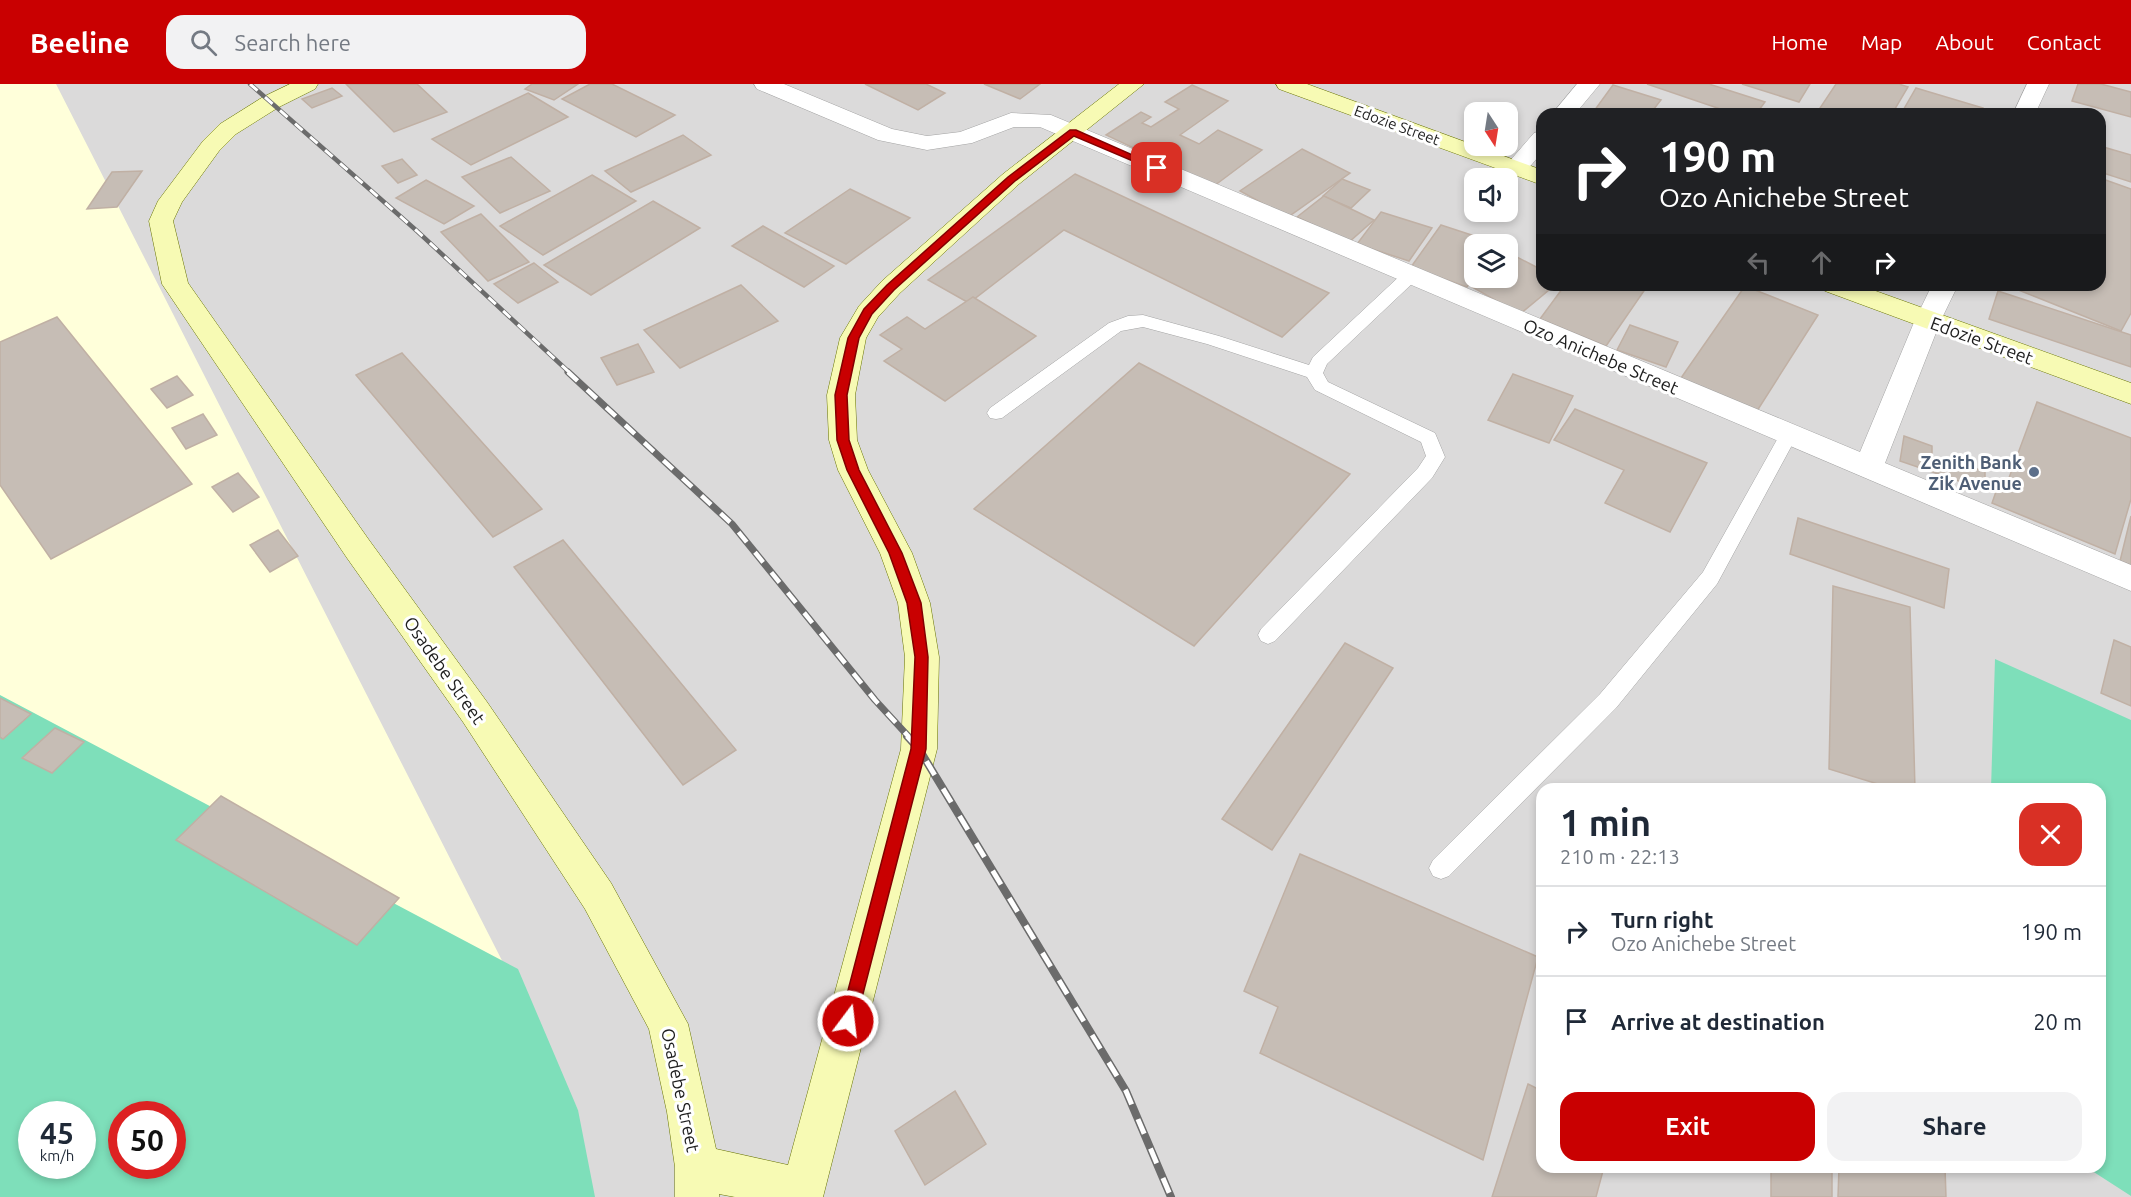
<!DOCTYPE html>
<meta charset="utf-8">
<style>
body{margin:0;font-family:Ubuntu,sans-serif;background:#f2f2f3;color:#1f2937;height:100vh;display:flex;flex-direction:column;font-size:22px;white-space:nowrap}
*{box-sizing:border-box;margin:0}
p{font-size:20px;color:#747a83}
.icon{flex:none;width:33px;height:33px;fill:none;stroke:currentColor;stroke-width:2;stroke-linecap:round;stroke-linejoin:round}
.map{position:relative;flex:1;overflow:hidden}
.side{position:absolute;left:1536px;top:699px;width:570px;height:390px;display:flex;flex-direction:column;background:#fff;border-radius:18px;box-shadow:0 3px 9px #0003}
.side>*{flex:none}
.banner{position:absolute;left:1536px;top:24px;width:570px;height:183px;border-radius:18px;box-shadow:0 3px 9px #0003;background:#202124;color:#fff;overflow:hidden}
.needle{width:39px;rotate:168deg}
.fabs{position:absolute;left:1464px;top:18px;display:grid;gap:12px}
.fabs a{display:grid;place-items:center;width:54px;height:54px;border-radius:12px;background:#fff;box-shadow:0 3px 9px #0003;font-size:30px}
.speed{position:absolute;left:18px;top:1017px;display:flex;gap:12px;font-size:30px;font-weight:700;text-align:center}
.speed>*{display:grid;place-content:center;width:78px;height:78px;border-radius:50%;background:#fff;box-shadow:0 3px 9px #0003;line-height:1}
.speed small{font-size:15px;font-weight:400}
.speed .limit{border:9px solid #d22;background:#fff;color:#111}
.pin{position:absolute;display:grid;place-items:center;width:51px;height:51px;color:#fff;margin:-26px;border-radius:12px;box-shadow:0 3px 9px #0006}
.me{position:absolute;width:66px;margin:-33px;rotate:15deg;stroke-linejoin:round;filter:drop-shadow(0 0 4px #0008)}
.turn{display:flex;align-items:center;gap:21px;height:126px;padding:0 24px;font-size:27px}
.turn .icon{width:78px;height:78px;stroke-width:2.5}
.turn b{display:block;font-size:42px;line-height:51px}
.lanes{display:flex;align-items:center;height:57px;padding:0 24px;background:#0003;justify-content:center;gap:30px;direction:ltr}
.lanes .off{opacity:.35}
.round{display:grid;place-items:center;flex:none;width:63px;height:63px;border-radius:18px;background:#f2f2f3}
.headline{display:flex;align-items:center;justify-content:space-between;height:102px;padding:0 24px}
h1{font-size:36px;font-weight:600;line-height:45px}
.action{display:flex;gap:12px;margin-top:auto;padding:12px 24px}
.action a{flex:1;height:69px;border-radius:18px;background:#c90001;color:#fff;font-size:24px;font-weight:600;line-height:69px;text-align:center}
.action a+a{background:#f2f2f3;color:#1f2937}
ul{padding:0;list-style:none}
li{display:flex;align-items:center;gap:18px;height:90px;padding:0 24px;border-top:2px solid #e0e1e3}
li div{flex:1}
li b{display:block;font-size:22px}
li em{font-style:normal}
header{display:flex;align-items:center;gap:36px;box-sizing:border-box;height:84px;padding:0 30px;background:#c90001;color:#fff}
header strong{font-size:28px}
nav{display:flex;gap:33px;margin-inline-start:auto;font-size:21px}
.search{width:420px;height:54px;background:#f2f2f3;display:flex;align-items:center;gap:15px;box-sizing:border-box;padding:0 21px;border-radius:18px;color:#747a83;font-size:22px}
.map>svg:first-child{display:block}
.residential{fill:#dbdada;fill-rule:evenodd}
.education{fill:#ffffda;fill-rule:evenodd}
.pitch{fill:#7edfba;fill-rule:evenodd}
.building{fill:#c6bdb5;stroke:#c0b0a4;stroke-width:1.5}
.lines{fill:none;stroke-linecap:round;stroke-linejoin:round}
.lane-casing{stroke:#a4a4a4;stroke-width:1}
.street-casing{stroke:#a4a4a4;stroke-width:1}
.secondary-casing{stroke:#697503;stroke-width:1}
.lane{fill:#fff;fill-rule:evenodd}
.street{fill:#fff;fill-rule:evenodd}
.secondary{fill:#f7fab4;fill-rule:evenodd}
.rail-far2-casing{stroke:#6b6b6b;stroke-width:4.5}
.rail-far1-casing{stroke:#6b6b6b;stroke-width:7}
.rail-casing{stroke:#6b6b6b;stroke-width:8}
.rail-far2{stroke:#fff;stroke-width:3;stroke-dasharray:10;stroke-linecap:butt}
.rail-far1{stroke:#fff;stroke-width:4.5;stroke-dasharray:13;stroke-linecap:butt}
.rail{stroke:#fff;stroke-width:5;stroke-dasharray:16;stroke-linecap:butt}
.route{fill:#c90001;stroke:#830001;stroke-width:1.5}
.service-dot{fill:#5c6f8a;stroke:#fff;stroke-width:2}
.labels{text-anchor:middle;dominant-baseline:central;stroke-width:6;stroke-linejoin:round;paint-order:stroke}
.far-street-label{font-size:15px;fill:#1d1d1d;stroke:#fff}
.street-label{font-size:18px;fill:#1d1d1d;stroke:#fff}
.service-label{font-size:18px;font-weight:bold;fill:#4e5e75;stroke:#fff;text-anchor:end}
</style>
<header>
<strong>Beeline</strong>
<div class="search"><svg class="icon" aria-label="search" viewBox="0 0 24 24"><circle cx="10" cy="10" r="6"/><path d="M15 15l6 6"/></svg>Search here</div>
<nav><a>Home</a><a>Map</a><a>About</a><a>Contact</a></nav>
</header>
<div class="map">
<svg width="2131" height="1113" viewBox="0 0 2131 1113">
<rect width="100%" height="100%" fill="#eeeae2"/>
<!-- residential -->
<path class="residential" d="M0,0H2131V1113H0ZM1474,28H1508V62H1474ZM1542,30H2100V201H1542ZM1474,94H1508V128H1474ZM1474,160H1508V194H1474ZM1542,705H2100V1083H1542ZM32,1030H82V1082H32ZM122,1030H172V1082H122Z"/>
<!-- education -->
<path class="education" d="M0,0H56L578,1026L554,1113H0ZM32,1030H82V1082H32ZM122,1030H172V1082H122Z"/>
<!-- pitch -->
<g class="pitch">
<path d="M1995,575L2131,636V1112L2086,1083H2100V705H1991Z"/>
<path d="M0,611L518,885L578,1026L595,1113H0ZM32,1030H82V1082H32ZM122,1030H172V1082H122Z"/>
</g>
<!-- building -->
<g class="building">
<path d="M346,0H417L447,28L394,48Z"/>
<path d="M532,0H578L554,16L525,5Z"/>
<path d="M590,0H612L675,31L636,53L562,15Z"/>
<path d="M865,0H926L945,9L918,26Z"/>
<path d="M984,0H1040L1020,15Z"/>
<path d="M1647,0H1709L1765,18L1756,30H1735Z"/>
<path d="M1742,0H1810L1799,18Z"/>
<path d="M1836,0H1899L1908,3L1892,30H1827L1818,27Z"/>
<path d="M2078,0H2101L2131,8V33L2072,17Z"/>
<path d="M1192,1L1228,17L1180,51L1199,60L1218,46L1262,66L1214,102L1106,51L1141,28L1151,33L1142,39L1151,43L1179,25L1165,18Z"/>
<path d="M1613,1L1661,16L1650,30H1604L1594,27Z"/>
<path d="M332,4L342,12L312,24L302,15Z"/>
<path d="M1916,4L1983,24L1981,30H1901Z"/>
<path d="M528,9L568,33L471,81L432,55Z"/>
<path d="M683,51L711,71L631,108L605,87Z"/>
<path d="M2100,62L2131,71V98L2100,88Z"/>
<path d="M1302,65L1350,89L1288,133L1240,107Z"/>
<path d="M511,73L550,107L500,129L462,93Z"/>
<path d="M402,75L417,91L398,99L382,82Z"/>
<path d="M142,87L117,123L87,125L112,88Z"/>
<path d="M1075,90L1329,209L1282,253L1064,146L969,219L928,196Z"/>
<path d="M592,91L636,117L543,171L500,142Z"/>
<path d="M2100,94L2131,105V229L2121,247L2006,201H2100Z"/>
<path d="M1342,95L1370,106L1351,124L1323,112Z"/>
<path d="M426,96L474,122L444,140L396,114Z"/>
<path d="M850,105L910,134L846,180L785,149Z"/>
<path d="M1324,112L1374,136L1349,158L1297,133Z"/>
<path d="M653,117L700,144L591,211L544,181Z"/>
<path d="M1381,128L1432,144L1409,177L1357,160Z"/>
<path d="M481,130L529,178L488,197L441,148Z"/>
<path d="M1441,141L1496,159L1474,160V192L1467,203L1411,183Z"/>
<path d="M763,142L834,182L804,203L732,162Z"/>
<path d="M1513,171L1542,186V201H1555L1520,230L1472,203L1484,194H1508V175Z"/>
<path d="M534,179L558,198L518,219L494,200Z"/>
<path d="M741,201L778,237L680,284L644,246Z"/>
<path d="M1565,201H1648L1606,262L1540,235Z"/>
<path d="M1745,202L1818,231L1757,327L1681,294Z"/>
<path d="M1998,207L2131,251V283L1989,235Z"/>
<path d="M973,213L1036,252L945,317L884,277L902,265L880,251L907,233L925,245Z"/>
<path d="M57,233L192,400L51,475L0,401V258Z"/>
<path d="M1630,241L1678,258L1666,283L1617,266Z"/>
<path d="M638,260L654,288L617,301L601,274Z"/>
<path d="M402,269L542,425L493,453L356,291Z"/>
<path d="M1139,279L1350,390L1194,562L974,425Z"/>
<path d="M1513,290L1573,312L1549,359L1488,336Z"/>
<path d="M177,292L193,311L167,324L151,305Z"/>
<path d="M2037,318L2131,354V415L2115,470L1992,419L1999,399L2006,402Z"/>
<path d="M1575,325L1707,379L1670,448L1605,419L1624,386L1554,356Z"/>
<path d="M203,330L217,351L186,365L172,344Z"/>
<path d="M1904,352L1932,362V373L1985,387V406L1900,377Z"/>
<path d="M238,389L259,413L233,428L212,403Z"/>
<path d="M2131,432V481L2120,477Z"/>
<path d="M1798,434L1949,485L1944,524L1790,470Z"/>
<path d="M278,446L298,472L270,488L250,461Z"/>
<path d="M563,456L736,666L683,701L514,483Z"/>
<path d="M1833,502L1910,523L1915,705H1894L1829,685Z"/>
<path d="M2114,556L2131,563V622L2101,609Z"/>
<path d="M1345,559L1393,584L1272,766L1222,735Z"/>
<path d="M0,614L31,630L3,655L0,653Z"/>
<path d="M55,644L84,658L52,689L22,674Z"/>
<path d="M221,712L399,814L357,861L176,756Z"/>
<path d="M1300,770L1538,873L1483,1076L1260,969L1278,923L1244,907Z"/>
<path d="M1528,1000L1542,1007V1083H1604L1596,1113H1492Z"/>
<path d="M955,1007L986,1060L925,1101L895,1047Z"/>
<rect x="1771" y="1083" width="61" height="30"/>
<path d="M1839,1083H1945L1946,1113H1838Z"/>
</g>
<g class="lines">
<defs>
<g id="lane">
<path d="M1410,187L1416,188L1418,192L1416,196L1327,280L1323,289L1328,298L1435,349L1445,373L1432,394L1275,557L1268,560L1261,557L1258,551L1261,545L1418,384L1426,372L1421,358L1315,306L1307,293L1207,260L1143,243L1121,247L1002,334L996,335L990,334L987,329L990,324L1109,239L1128,232L1143,231L1219,252L1309,281L1313,273L1404,188Z"/>
<path d="M1789,343L1795,345L1798,350L1717,500L1616,624L1449,792L1441,795L1433,792L1429,784L1433,776L1600,610L1703,488L1783,345Z"/>
</g>
<g id="street">
<path d="M754,0H784L892,45L927,52L960,48L1011,29L1051,31L1860,368L1915,236L1932,201H1958L1941,236L1885,379L2131,481V507L1040,43H1014L972,59L927,66L878,56L757,5Z"/>
<path d="M1577,0H1600L1575,30H1552Z"/>
<path d="M2027,0H2049L2035,30H2013Z"/>
<path d="M1542,47V68C1531,81 1525,93 1508,89L1504,84L1508,79L1534,49Z"/>
</g>
<g id="secondary">
<path d="M290,0H318L315,5L279,23L236,50L219,67L182,118L173,137L188,199L369,456L487,618L611,799L688,940L716,1065L788,1081L901,665L905,573L898,519L880,469L838,386L829,356L827,311L840,254L859,222L882,197L1003,90L1119,0H1144L1019,100L900,209L878,233L866,254L855,311L857,356L868,386L912,469L930,519L939,573L937,665L823,1113H735L719,1110V1113H675V1083L667,1028L649,945L585,825L463,638L347,474L162,200L149,137L158,117L203,57L220,40L263,13Z"/>
<path d="M1276,0H1307L1542,86V101L1279,5Z"/>
<path d="M1821,201H1859L2131,299V320L1825,207Z"/>
</g>
</defs>
<!-- lane casing -->
<use href="#lane" class="lane-casing"/>
<!-- street casing -->
<use href="#street" class="street-casing"/>
<!-- secondary casing -->
<use href="#secondary" class="secondary-casing"/>
<!-- lane -->
<use href="#lane" class="lane"/>
<!-- street -->
<use href="#street" class="street"/>
<!-- secondary -->
<use href="#secondary" class="secondary"/>
<defs>
<path id="rail-far2" d="M250,0L417,147L570,289"/>
<path id="rail-far1" d="M568,288L732,440L875,616L909,653"/>
<path id="rail" d="M907,652L919,665L1126,1007L1171,1113"/>
</defs>
<!-- rail-far2 casing -->
<use href="#rail-far2" class="rail-far2-casing"/>
<!-- rail-far1 casing -->
<use href="#rail-far1" class="rail-far1-casing"/>
<!-- rail casing -->
<use href="#rail" class="rail-casing"/>
<!-- rail-far2 -->
<use href="#rail-far2" class="rail-far2"/>
<!-- rail-far1 -->
<use href="#rail-far1" class="rail-far1"/>
<!-- rail -->
<use href="#rail" class="rail"/>
</g>
<!-- route -->
<path class="route" d="M1070,46H1076L1162,84L1154,86L1074,52L1015,97L894,206L872,230L859,254L847,311L849,356L859,386L902,469L921,519L928,573L926,665L856,937L854,943L848,945L842,943L840,937L911,665L915,573L907,519L889,469L847,386L837,356L835,311L848,254L864,225L887,201L1008,93Z"/>
<!-- markers -->
<circle class="service-dot" cx="2034" cy="388" r="6"/>
<g class="labels">
<!-- far-street labels -->
<g class="far-street-label">
<text transform="translate(1397 41) rotate(20)">Edozie Street</text>
</g>
<!-- street labels -->
<g class="street-label">
<text transform="translate(1982 256) rotate(20)">Edozie Street</text>
<text transform="translate(1601 272) rotate(23)">Ozo Anichebe Street</text>
<text transform="translate(445 586) rotate(55)">Osadebe Street</text>
<text transform="translate(681 1006) rotate(78)">Osadebe Street</text>
</g>
<!-- service labels -->
<g class="service-label">
<text x="2022" y="378">Zenith Bank<tspan x="2022" dy="21">Zik Avenue</tspan></text>
</g>
</g>
</svg>
<div class="fabs">
<a><svg class="needle" viewBox="-14 -14 28 28"><path d="M0-13l5 13h-10z" fill="#e53935"/><path d="M0 13l5-13h-10z" fill="#747a83"/></svg></a>
<a><svg class="icon" aria-label="sound" viewBox="0 0 24 24"><path d="M4 9h4l5-4v14l-5-4H4zM17 9q2 3 0 6"/></svg></a>
<a><svg class="icon" aria-label="layers" viewBox="0 0 24 24"><path d="M12 4l9 5-9 5-9-5zM3 14l9 5 9-5"/></svg></a>
</div>
<div class="speed"><div>45<small>km/h</small></div><div class="limit">50</div></div>
<div class="pin" style="left:1157px;top:84px;background:#d93025"><svg class="icon" aria-label="arrive" viewBox="0 0 24 24"><path d="M6 21V4h12l-3 4 3 4H6"/></svg></div>
<svg class="me" style="left:848px;top:937px" viewBox="-20 -20 40 40"><circle r="17" fill="#c90001" stroke="#fff" stroke-width="3"/><path d="M0-11L8 9 0 5-8 9z" fill="#fff"/></svg>
<div class="banner">
<div class="turn"><svg class="icon" aria-label="right" viewBox="0 0 24 24"><path d="M7 20v-9h11M14 6l5 5-5 5"/></svg><div><b>190 m</b>Ozo Anichebe Street</div></div>
<div class="lanes"><svg class="icon off" aria-label="left" viewBox="0 0 24 24"><path d="M17 20v-9H6M10 6l-5 5 5 5"/></svg><svg class="icon off" aria-label="ahead" viewBox="0 0 24 24"><path d="M12 20V5M6 11l6-6 6 6"/></svg><svg class="icon" aria-label="right" viewBox="0 0 24 24"><path d="M7 20v-9h11M14 6l5 5-5 5"/></svg></div>
</div>
<section class="side">
<div class="headline"><div><h1>1 min</h1><p>210 m · 22:13</p></div><a class="round" style="background:#d93025;color:#fff"><svg class="icon" aria-label="close" viewBox="0 0 24 24"><path d="M6 6l12 12M18 6L6 18"/></svg></a></div>
<ul>
<li><svg class="icon" aria-label="right" viewBox="0 0 24 24"><path d="M7 20v-9h11M14 6l5 5-5 5"/></svg><div><b>Turn right</b><p>Ozo Anichebe Street</p></div><em>190 m</em></li>
<li><svg class="icon" aria-label="arrive" viewBox="0 0 24 24"><path d="M6 21V4h12l-3 4 3 4H6"/></svg><div><b>Arrive at destination</b></div><em>20 m</em></li>
</ul>
<div class="action"><a>Exit</a><a>Share</a></div>
</section>
</div>
